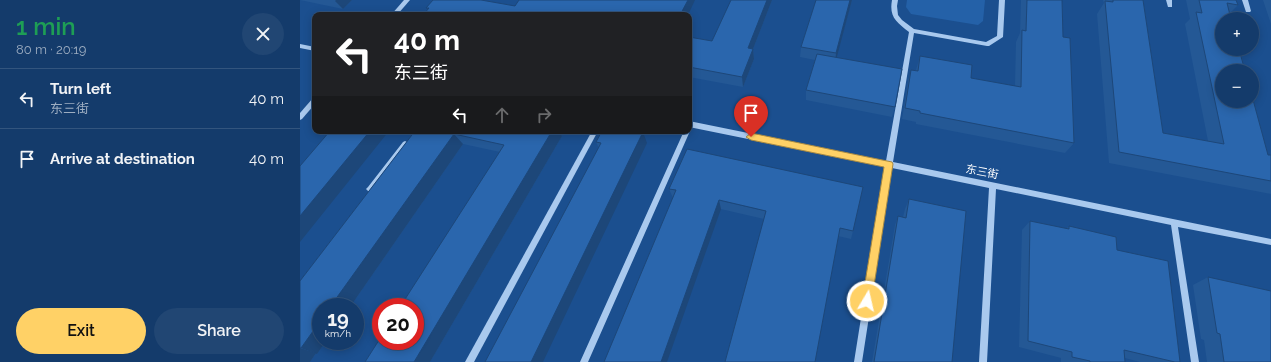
<!DOCTYPE html>
<meta charset="utf-8">
<style>
body{margin:0;font-family:Raleway,"Noto Sans SC",sans-serif;background:#214673;color:#f1f3f6;height:100vh;display:flex;flex-direction:column;font-size:15px;white-space:nowrap}
*{box-sizing:border-box;margin:0}
p{font-size:13px;color:#9dadc1}
.icon{flex:none;width:22px;height:22px;fill:none;stroke:currentColor;stroke-width:2;stroke-linecap:round;stroke-linejoin:round}
.map{position:relative;flex:1;overflow:hidden}
.panel{display:flex;flex-direction:column;background:#143b6b;width:300px}
.panel>*{flex:none}
.guide{position:absolute;left:12px;top:12px;width:380px;height:122px;border-radius:8px;box-shadow:0 2px 10px #0003,0 0 0 1px #33557e;background:#202124;color:#fff;overflow:hidden}
.buttons{position:absolute;left:915px;top:12px;display:grid;gap:8px}
.buttons a{display:grid;place-items:center;width:44px;height:44px;border-radius:50%;background:#143b6b;box-shadow:0 2px 10px #0003,0 0 0 1px #33557e;font-size:20px}
.speed{position:absolute;left:12px;top:298px;display:flex;gap:8px;font-size:20px;font-weight:700;text-align:center}
.speed>*{display:grid;place-content:center;width:52px;height:52px;border-radius:50%;background:#143b6b;box-shadow:0 2px 10px #0003,0 0 0 1px #33557e;line-height:1}
.speed small{font-size:10px;font-weight:400}
.speed .limit{border:6px solid #d22;background:#fff;color:#111}
.pin{position:absolute;display:grid;place-items:center;width:34px;height:34px;color:#fff;margin:-41px -17px;border-radius:50% 50% 50% 0;rotate:-45deg;box-shadow:0 0 4px #0007}
.pin .icon{rotate:45deg}
.me{position:absolute;width:44px;margin:-22px;rotate:9deg;stroke-linejoin:round;filter:drop-shadow(0 0 3px #0008)}
.turn{display:flex;align-items:center;gap:14px;height:84px;padding:0 16px;font-size:18px}
.turn .icon{width:52px;height:52px;stroke-width:2.5}
.turn b{display:block;font-size:28px;line-height:34px}
.lanes{display:flex;align-items:center;height:38px;padding:0 16px;background:#0003;justify-content:center;gap:20px;direction:ltr}
.lanes .off{opacity:.35}
.round{display:grid;place-items:center;flex:none;width:42px;height:42px;border-radius:21px;background:#214673}
.overview{display:flex;align-items:center;justify-content:space-between;height:68px;padding:0 16px}
h1{font-size:24px;font-weight:600;line-height:30px;color:#1e9e55}
.button{display:flex;gap:8px;margin-top:auto;padding:8px 16px}
.button a{flex:1;height:46px;border-radius:24px;background:#ffd166;color:#111;font-size:16px;font-weight:600;line-height:46px;text-align:center}
.button a+a{background:#214673;color:#f1f3f6}
ul{padding:0;list-style:none}
li{display:flex;align-items:center;gap:12px;height:60px;padding:0 16px;border-top:1px solid #33557e}
li div{flex:1}
li b{display:block;font-size:15px}
li em{font-style:normal}
main{display:flex;flex:1;min-height:0}
.map>svg:first-child{display:block}
.green{fill:#2461a8}
.lines{fill:none;stroke-linecap:round;stroke-linejoin:round}
.minor{fill:#a9c9ee;fill-rule:evenodd}
.wall{fill:#245895}
.shaded-wall{fill:#1d4779}
.building{fill:#2a66ad;stroke:#1d4779}
.route{fill:#ffd166;stroke:#a68842}
.labels{text-anchor:middle;dominant-baseline:central;stroke-width:4;stroke-linejoin:round;paint-order:stroke}
.street-label{font-size:11px;fill:#fff;stroke:#1b4f8f}
</style>
<main>
<section class="panel">
<div class="overview"><div><h1>1 min</h1><p>80 m · 20:19</p></div><a class="round"><svg class="icon" aria-label="close" viewBox="0 0 24 24"><path d="M6 6l12 12M18 6L6 18"/></svg></a></div>
<ul>
<li><svg class="icon" aria-label="left" viewBox="0 0 24 24"><path d="M17 20v-9H6M10 6l-5 5 5 5"/></svg><div><b>Turn left</b><p>东三街</p></div><em>40 m</em></li>
<li><svg class="icon" aria-label="arrive" viewBox="0 0 24 24"><path d="M6 21V4h12l-3 4 3 4H6"/></svg><div><b>Arrive at destination</b></div><em>40 m</em></li>
</ul>
<div class="button"><a>Exit</a><a>Share</a></div>
</section>
<div class="map">
<svg width="971" height="362" viewBox="0 0 971 362">
<rect width="100%" height="100%" fill="#1b4f8f"/>
<!-- green -->
<path class="green" d="M607,0H685L683,21L678,25L611,14L606,7Z"/>
<g class="lines">
<!-- minor -->
<g class="minor">
<path d="M104,0H110L97,15H91Z"/>
<path d="M592,0H598L597,6L598,15L602,20L614,29L686,42L697,36L699,0H705L703,37L689,46H687L614,33L593,162L971,239V245L878,227L899,362H891L871,225L696,189L687,362H679L689,188L592,168L562,362H554L585,167L389,127V121L586,161L609,32C596,22 589,17 592,0Z"/>
<path d="M866,0H872V7H868Z"/>
<path d="M942,0H948L951,11L950,12H946Z"/>
<path d="M0,44L15,47V51L0,48Z"/>
<path d="M13,98H15V104L2,119L0,120V113Z"/>
<path d="M389,129L390,131L288,362H280L384,131H389Z"/>
<path d="M292,131H298L174,362H165Z"/>
<path d="M105,141L107,142L108,144L107,146L72,191L70,192L68,191L66,189L68,187L103,142Z"/>
</g>
</g>
<!-- wall -->
<g class="wall">
<path d="M0,0H52L43,9Z"/>
<path d="M431,0H472L453,49L454,59L443,87L389,77V37L412,41Z"/>
<path d="M516,0H552L536,57L595,107L592,117L506,100V90L515,60L500,57L501,47Z"/>
<path d="M721,0H762L763,37L774,143L765,153L616,124V122L602,119L608,81L611,70H616L620,56L671,78L715,86L716,42L720,33Z"/>
<path d="M803,0H843L863,133L908,141L885,24L890,19L886,0H936L938,5L930,13L968,155L971,156V194L809,163L797,14L804,3Z"/>
<path d="M963,0H971V24Z"/>
<path d="M115,131H258L262,136L130,362H65L200,152L163,144L50,307H21V341H26L17,354L16,353L10,362H0V281Z"/>
<path d="M296,142L347,143L299,148Z"/>
<path d="M369,189L553,231L551,239L373,198Z"/>
<path d="M609,199L652,362H572L595,225L598,216L603,217L605,209Z"/>
<path d="M730,221L766,229L769,226L817,250L880,362H840L825,358V362H761V358L719,347L722,230Z"/>
<path d="M908,277L971,362H907L904,340L901,339L893,285Z"/>
</g>
<!-- shaded-wall -->
<g class="shaded-wall">
<path d="M36,0H52L43,9L35,1Z"/>
<path d="M388,0H395L388,15H380Z"/>
<path d="M467,0H472L453,49L454,59L443,87L442,77L448,48Z"/>
<path d="M550,0H552L535,64L536,53Z"/>
<path d="M70,131H89L0,242V216Z"/>
<path d="M252,131H258L262,136L130,362H114Z"/>
<path d="M343,132L347,143L243,362H231Z"/>
<path d="M154,134L163,144L50,307H30Z"/>
<path d="M419,200L421,209L367,362H361Z"/>
<path d="M21,320V341H26L17,354L1,348Z"/>
<path d="M0,348L16,353L10,362H0Z"/>
</g>
<!-- building -->
<g class="building">
<path d="M133,0H181L215,6L219,0H388L380,15H123L129,8H126Z"/>
<path d="M431,0H467L448,48L453,49L442,77L389,67V37L412,41Z"/>
<path d="M516,0H550L536,53L501,47Z"/>
<path d="M727,0H762L763,37L770,38L774,143L620,113V111L605,108L611,70L618,71L620,56L672,65L671,78L721,87L722,30L726,31Z"/>
<path d="M813,0H843L863,133L924,144L896,12L902,13L899,0H936L938,5L927,3L931,19H922V49H939L945,71H922V101H952V96L968,155H971V181L819,152L805,1L813,2Z"/>
<path d="M517,54L602,69L595,107L506,90Z"/>
<path d="M30,131H70L0,216V166Z"/>
<path d="M115,131H252L114,362H65L81,337V341H115V307H100L204,145L154,134L30,307H21V320L1,348H0V281Z"/>
<path d="M302,131H340L343,132L231,362H185L301,143L296,142Z"/>
<path d="M387,149L563,187L553,231L540,228L515,362H425L466,211L419,200L361,362H304L376,190L369,189Z"/>
<path d="M609,199L666,211L652,362H574L598,216L606,218Z"/>
<path d="M730,221L769,229V226L816,237L817,250L868,261L880,362H875L824,350L825,362H790V361L772,357V352L728,341Z"/>
<path d="M908,277L971,291V362H924L920,334L917,333Z"/>
</g>
<!-- route -->
<path class="route" d="M451,133L592,162L593,164L571,305L567,306L564,305L562,301L584,167L451,140L446,137Z"/>
<g class="labels">
<!-- street labels -->
<g class="street-label">
<text transform="translate(682 172) rotate(11)">东三街</text>
</g>
</g>
</svg>
<div class="buttons">
<a>+</a>
<a>−</a>
</div>
<div class="speed"><div>19<small>km/h</small></div><div class="limit">20</div></div>
<div class="pin" style="left:451px;top:137px;background:#d93025"><svg class="icon" aria-label="arrive" viewBox="0 0 24 24"><path d="M6 21V4h12l-3 4 3 4H6"/></svg></div>
<svg class="me" style="left:567px;top:301px" viewBox="-20 -20 40 40"><circle r="17" fill="#ffd166" stroke="#fff" stroke-width="3"/><path d="M0-11L8 9 0 5-8 9z" fill="#fff"/></svg>
<div class="guide">
<div class="turn"><svg class="icon" aria-label="left" viewBox="0 0 24 24"><path d="M17 20v-9H6M10 6l-5 5 5 5"/></svg><div><b>40 m</b>东三街</div></div>
<div class="lanes"><svg class="icon" aria-label="left" viewBox="0 0 24 24"><path d="M17 20v-9H6M10 6l-5 5 5 5"/></svg><svg class="icon off" aria-label="ahead" viewBox="0 0 24 24"><path d="M12 20V5M6 11l6-6 6 6"/></svg><svg class="icon off" aria-label="right" viewBox="0 0 24 24"><path d="M7 20v-9h11M14 6l5 5-5 5"/></svg></div>
</div>
</div>
</main>
